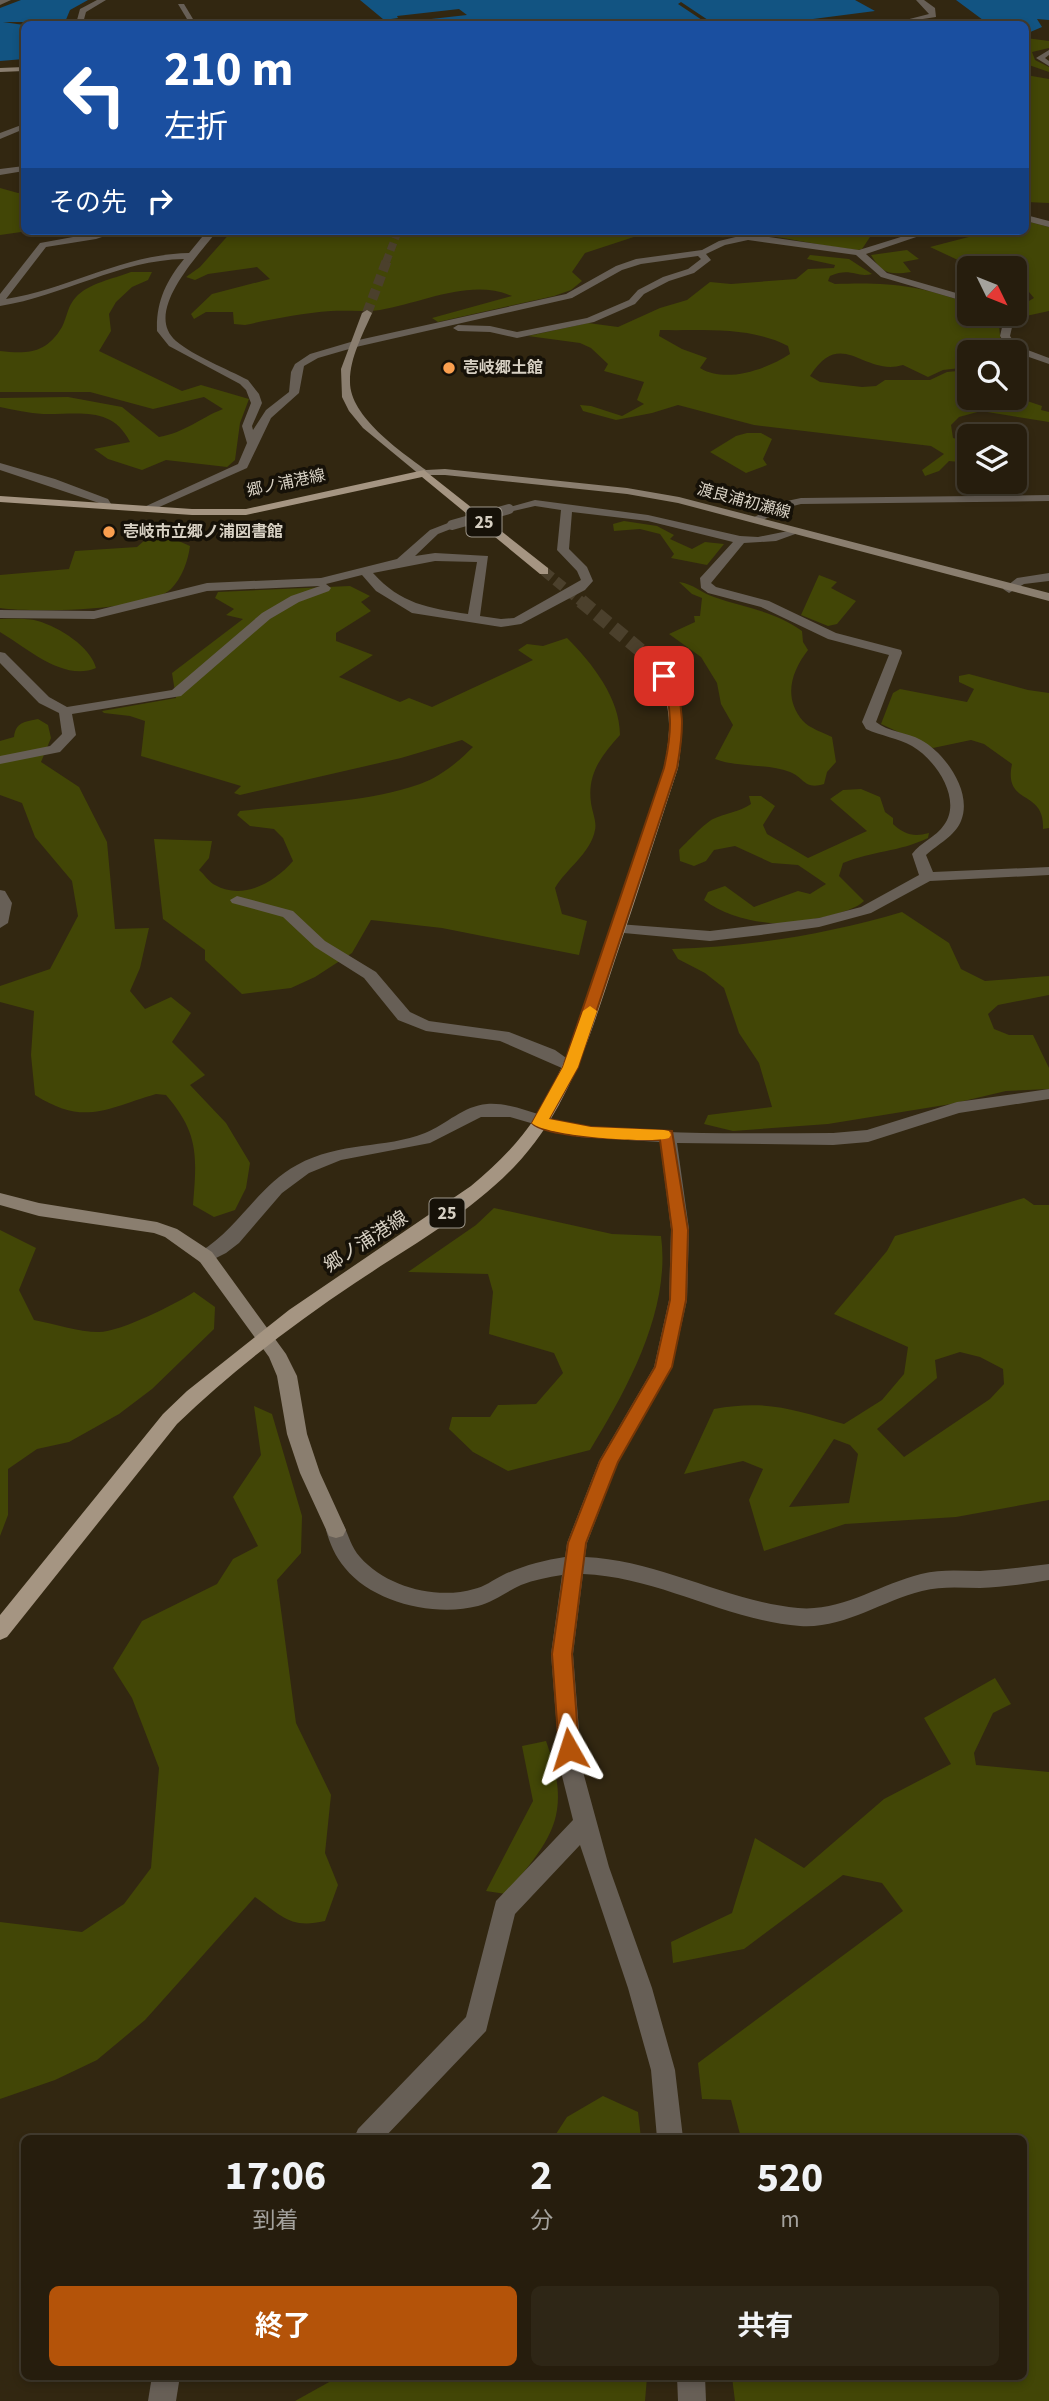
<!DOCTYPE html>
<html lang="ja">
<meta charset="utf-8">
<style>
body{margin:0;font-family:"Source Sans 3","Noto Sans JP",sans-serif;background:#2e2616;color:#f1f3f6;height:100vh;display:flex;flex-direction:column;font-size:26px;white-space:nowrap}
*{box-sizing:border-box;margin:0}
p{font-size:23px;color:#a4a29d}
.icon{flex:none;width:38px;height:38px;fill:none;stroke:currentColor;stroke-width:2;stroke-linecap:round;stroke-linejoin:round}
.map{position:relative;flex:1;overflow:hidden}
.details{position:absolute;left:21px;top:2135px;width:1006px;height:245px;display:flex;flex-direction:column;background:#261d0d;border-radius:10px;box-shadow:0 4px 10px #0003,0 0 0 2px #423b2e}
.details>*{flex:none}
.hud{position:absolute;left:21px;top:21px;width:1008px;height:214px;border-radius:10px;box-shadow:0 4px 10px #0003,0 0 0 2px #423b2e;background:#1a4fa0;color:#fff;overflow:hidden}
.needle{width:46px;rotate:133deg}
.fabs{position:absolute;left:957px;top:256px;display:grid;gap:14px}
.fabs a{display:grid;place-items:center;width:70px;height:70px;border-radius:10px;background:#261d0d;box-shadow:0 4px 10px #0003,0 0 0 2px #423b2e;font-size:35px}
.pin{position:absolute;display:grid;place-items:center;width:60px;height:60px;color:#fff;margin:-30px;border-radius:14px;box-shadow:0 4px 10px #0006}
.me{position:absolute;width:77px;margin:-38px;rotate:354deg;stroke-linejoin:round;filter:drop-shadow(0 0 5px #0008)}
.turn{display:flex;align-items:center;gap:24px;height:147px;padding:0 28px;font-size:32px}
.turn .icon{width:91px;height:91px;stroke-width:2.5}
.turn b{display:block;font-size:49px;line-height:60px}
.then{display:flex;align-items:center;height:66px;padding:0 28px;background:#0003;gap:14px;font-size:26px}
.eta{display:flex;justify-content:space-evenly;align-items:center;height:119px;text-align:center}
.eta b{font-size:42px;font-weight:700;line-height:49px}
.cta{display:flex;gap:14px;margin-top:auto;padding:14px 28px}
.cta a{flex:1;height:80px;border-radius:10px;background:#b45309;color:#fff;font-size:28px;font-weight:700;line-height:80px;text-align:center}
.cta a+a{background:#2e2616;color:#f1f3f6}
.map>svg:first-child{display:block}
.green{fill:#424606;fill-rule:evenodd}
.water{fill:#125482}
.pier{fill:#322711}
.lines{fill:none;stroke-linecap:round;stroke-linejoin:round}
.secondary-tunnel-far1{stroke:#4b402c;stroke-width:8;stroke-dasharray:8 4.5;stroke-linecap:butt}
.secondary-tunnel{stroke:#4b402c;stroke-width:10;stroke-dasharray:10 5;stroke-linecap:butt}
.primary-tunnel-far1{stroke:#4b402c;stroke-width:10;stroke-dasharray:10 5;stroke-linecap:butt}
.primary-tunnel{stroke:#4b402c;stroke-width:14;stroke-dasharray:14 7;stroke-linecap:butt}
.street{fill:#675f56;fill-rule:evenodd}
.secondary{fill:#8a7e6f;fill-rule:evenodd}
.primary{fill:#a59582;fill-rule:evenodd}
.street-bridge{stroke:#675f56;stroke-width:10}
.route{fill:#b45309;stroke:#753606;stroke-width:2}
.slow{fill:#f59e0b}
.poi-dot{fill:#fa9f4f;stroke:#161108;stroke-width:2.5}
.labels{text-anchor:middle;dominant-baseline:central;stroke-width:7;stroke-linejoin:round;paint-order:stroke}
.far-poi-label{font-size:16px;font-weight:bold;fill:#d7d0c3;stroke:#161108;text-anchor:start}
.far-street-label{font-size:16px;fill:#d7d0c3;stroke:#161108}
.shield{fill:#161108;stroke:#9d978b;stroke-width:2}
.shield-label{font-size:18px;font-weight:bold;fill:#d7d0c3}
.street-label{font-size:19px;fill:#d7d0c3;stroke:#161108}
</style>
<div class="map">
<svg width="1049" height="2401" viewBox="0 0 1049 2401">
<rect width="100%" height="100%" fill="#322711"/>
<!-- green -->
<g class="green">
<path d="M1026,38L1049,41V48L1032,52L1035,60L1049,67V72L1026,64Z"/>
<path d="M1026,75L1049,79V203L1026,202Z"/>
<path d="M0,188L18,193L24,192V231H28L0,235Z"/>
<path d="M1026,221L1049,227V311L1026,316L1014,313L1015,309L1034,298L1029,292L1015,290V268H975L930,247L984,233L982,231H1026Z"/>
<path d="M232,231H652L585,253L572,272L582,281L571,290L554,296L438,322L432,318L512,296C470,278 423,303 380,310C364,312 347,310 331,311C302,313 273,319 245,325L234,324L233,312H206L194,319L191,314L212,294L270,279L257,267L208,274L195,280L186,277L200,267Z"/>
<path d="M698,231H874L862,249L858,250C825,247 794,239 761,235C735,232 725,244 698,231Z"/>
<path d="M907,250L919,259L903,262L911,272C890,275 882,274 871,255Z"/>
<path d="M810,255L849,259L872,274C856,278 851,267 830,276L828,281L835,284C887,282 920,285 969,304L970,313H992C1003,321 997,334 1003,345L999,350L1001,352H970L969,367L943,370L928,377L903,365C863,377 842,326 810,376L820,382L862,387L876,386L885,380H930L947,372L969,370L970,397H1015L1042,406L1041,410L1049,412V422L981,411L959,417L951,425L953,438L969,442V463L949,461L939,471L925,476L922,470L944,454L931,446L754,425L678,405L652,413L616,420L583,411L580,405L591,406L622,416L644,404L637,400L644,382L604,371L608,364L591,348L580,343L528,336L588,323L618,327L660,308L687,300L710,282L731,284L796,279L808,269L834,268L835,265L807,259ZM660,330C702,331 749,326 788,346L790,354C767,369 726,384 700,368L707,358L682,349L659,336Z"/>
<path d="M131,272H152L148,280L132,287L116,302L109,314L111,331L99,351L182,391L201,385L249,399L240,423L235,460L227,467L166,460L142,470L108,459L94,449L130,442C112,405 77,415 43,414C29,413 14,410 0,407V398L68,397L122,407L159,437C186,432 198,419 223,409L204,397L153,409L90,392H0V351C27,354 46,354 62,327C67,317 68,305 76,297C89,283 113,279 131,272Z"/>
<path d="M747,433H761L772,439L763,459L767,465L746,473L710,452L736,436Z"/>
<path d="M624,521L657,526L674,535L670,539L692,549L705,542L724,544L707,565L671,558L674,554L660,534L640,529L614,531L613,524Z"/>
<path d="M174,539L190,546C188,561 182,578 171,589C148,611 32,613 0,608V575L69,569L75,551L137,547L145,540Z"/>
<path d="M819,575L837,582L831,588L856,601L837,624L828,626L801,615Z"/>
<path d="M679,582C694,584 701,593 714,597C745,608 775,611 802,631L803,642L808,650C791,672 783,698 803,721C809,728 824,733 832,737L836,762L827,772L824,784C804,790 805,778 790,772C766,763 739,768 715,759L733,725L721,704L717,683L701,657L669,634L695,622L694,616H700L702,598L692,594Z"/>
<path d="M350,586L370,596L361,602L371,611L336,633V641L373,655L339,677L400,702L409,698L432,707L533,660L518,650L527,644L543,646L567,638C592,663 620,698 620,735C601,756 587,774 591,803C592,811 597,822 595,830C591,853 566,869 555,888L562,914L587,921L579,955L442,928L371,920L352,953L315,977L291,988L242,994L205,960V950L163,919L154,839L212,841L209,858L199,870C204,874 209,882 215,885C243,901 275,882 293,861L283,838L274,829L250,826L237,815L240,811C296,804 368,803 420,784C440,777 458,762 473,747L462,740L401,758L240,795L234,793L241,786L141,756L145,721L130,716L104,713L102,711L176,698L172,673L243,619L226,615L234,609L215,598L218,592Z"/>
<path d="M0,619C12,619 27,618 38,621C59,627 91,647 96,668C64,682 27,648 0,632Z"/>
<path d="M969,674L1028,690L1049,693V828L1043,829C1045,788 1003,807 1012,764L984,744L971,740L933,748L881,724L893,693L900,689L967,702L974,689L959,682V676Z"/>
<path d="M38,719L48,725L51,738L41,762L79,787L107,842L115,929L149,928L140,968L130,991L145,1009L171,997L191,1013L172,1042L205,1075L190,1085L226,1123L250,1163L246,1188L235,1210L214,1217L193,1205C197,1156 199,1133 166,1095L156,1094C105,1109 84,1126 35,1095L31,1055L34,1011L0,1002V986L50,969L78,916L72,881L35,837L22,803L0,795V741L14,737C16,722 24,722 38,719Z"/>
<path d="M861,789L880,797L885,812L893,818V824C905,835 914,837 929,833L928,838C899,852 872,851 843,863L839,876L864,901C851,915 789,925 770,923C748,921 722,914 704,900L708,892L725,886L754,907L798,891L810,894L826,884L798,865L772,863L735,846L714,850L706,861L694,866L680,861L679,850C686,843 706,822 713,819C726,813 739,812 751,804L749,796H761L775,806L763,825L767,834L808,858L867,831L830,799L843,790Z"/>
<path d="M902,912L949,943L961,969L985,981L1049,976V995L998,1005L988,1014L994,1029L1009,1035H1033L1049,1068V1089L1006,1091L951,1104L828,1124L733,1131L704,1124L708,1115L772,1107L759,1063L739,1033L724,988L705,973L678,959L672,949C749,947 828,934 902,912Z"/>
<path d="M1024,1198L1034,1205H1049V1500L956,1517L845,1524L764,1551L749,1500L763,1469L743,1461L684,1474L714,1409C767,1399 794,1410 844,1424L882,1400L904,1374L908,1347L834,1314L887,1251L895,1236ZM960,1352L980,1357L1003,1369L1004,1384L990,1399L904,1457L877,1429L937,1378L935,1360ZM834,1439L850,1445L858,1454L849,1503L789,1507Z"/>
<path d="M494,1208L612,1234L661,1236C671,1309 628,1388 590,1450L508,1471L473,1452L449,1429L452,1417H490L498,1405L536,1404L563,1373L554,1353L489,1334L493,1292L488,1274L408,1272L476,1225Z"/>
<path d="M0,1230L36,1248L19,1290L34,1320C55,1324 78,1332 99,1332C120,1332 176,1304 194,1292L215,1307L214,1329L152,1389L119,1414L69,1442L37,1449L8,1469V1515L0,1536Z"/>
<path d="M254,1406L272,1414L302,1516L301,1553L277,1580L296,1723L331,1795L325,1853L338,1885L325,1921C290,1929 282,1916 255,1897L145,2020L97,2060L55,2080L0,2099V1922L82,1932L124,1904L151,1868L159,1768L132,1698L113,1668L142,1621L217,1584L233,1559L258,1546L233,1497L261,1455Z"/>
<path d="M995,1678L1011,1704L993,1713L974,1753L976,1765L1049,1772V2401H735L732,2377L1024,2376V2138H741L731,2100L702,2099L698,2063L903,1911L882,1883L843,1875L744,1949L673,1963L671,1942L732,1913L755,1838L804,1868L884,1799L951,1764L924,1718Z"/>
<path d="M546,1741C573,1816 552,1838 506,1894L486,1891L533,1801L522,1746Z"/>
<path d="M603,2096L638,2112L641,2138H538L556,2134L567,2117Z"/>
<path d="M340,2376H647V2377L645,2401H295Z"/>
</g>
<!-- water -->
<g class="water">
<path d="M21,0H88L70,10L65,22H3L24,25V59L0,61V8Z"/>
<path d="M360,0H855L875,11L782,23L783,24H714L681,2L678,4L708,24H389Z"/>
<path d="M956,0H1049V20L1037,19L1042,27L1028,33L1026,24H948L983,20Z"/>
</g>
<!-- pier -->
<path class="pier" d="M459,9L467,15L404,22L384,20L398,18L397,16Z"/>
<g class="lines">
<!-- secondary-tunnel-far1 -->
<path class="secondary-tunnel-far1" d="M386,262L398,231"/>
<!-- secondary-tunnel -->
<path class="secondary-tunnel" d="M367,313L387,260"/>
<!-- primary-tunnel-far1 -->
<path class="primary-tunnel-far1" d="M544,571L583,603"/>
<!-- primary-tunnel -->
<path class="primary-tunnel" d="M581,601L657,664"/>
<!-- street -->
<g class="street">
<path d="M0,0H11L0,5Z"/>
<path d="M97,0H106L86,12L83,23L71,24L77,20L80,9Z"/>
<path d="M916,0H924L935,8L936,17L890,24L929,14Z"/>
<path d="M178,4H184L196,24H190Z"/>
<path d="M1049,50V55L1045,58L1049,61V66L1036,58Z"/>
<path d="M24,124V129L0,139V133Z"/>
<path d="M24,166V171L0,175V169Z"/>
<path d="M1026,215L1049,221V227L1026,221Z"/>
<path d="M106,231H120L96,239L46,247L6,299C69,289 124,254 189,253L207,231H217C200,254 142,312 176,341C194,356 227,369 248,380L259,394L262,403L252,426L253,430L266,410L289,392L291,372L295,364L310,354L354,341L566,294L616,266L636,259L702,250L719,241L748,234L859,250L920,231H934L866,254L887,273L970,297V303L881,277L856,255L748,240L725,245L706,254L711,260L694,273L669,281L644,294L635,304L594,322L517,338L490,332L458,331L453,328L458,325L490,326L517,332L587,318L629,300L638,290L663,277L688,269L701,259L698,256L641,264L622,270L572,298L356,347L318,358L304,366L299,393L271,418L247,468L148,512L142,509L144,507L238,464L247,443L242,426L251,403L246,390L240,384L169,346L157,331C156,302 166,281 184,259C120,260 63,296 0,306V294L40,243Z"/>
<path d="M995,313H1005L1013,323L1010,336L1017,346L1049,358V364L1009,350L1000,336L1003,323Z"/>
<path d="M0,463L55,479L108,499L113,507L103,509L99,503L0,470Z"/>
<path d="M1049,495V501L801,504L789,507L759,522L749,520L782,502L801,498Z"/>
<path d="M535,500L648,515L740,536L758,537L798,529V533L776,541L744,543L711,583L716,587L769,601L836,633L901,650L902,653L876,722C888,732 907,732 921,740C945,753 973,792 961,821C955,836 938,844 926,855L933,872L1049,867V875L930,881L871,913L819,927L761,935L710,941L613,932L610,929L618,924L710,931L819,918L861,907L919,875L912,854C921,842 936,837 944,825C963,799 935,759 912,746C898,738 881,736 866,729L862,722L889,655L828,639L761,607L708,593L701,588L700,578L733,542L648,521L572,512L569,549L587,567L593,581L585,590L521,624L501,627L412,613L376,591L362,575L326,584L331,588L329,591L299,602L270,619L181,696L72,714L76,735L60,752L0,764V756L50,746L62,734L59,713L39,703L0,663V652L5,653L49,697L67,707L172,690L262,613L291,596L320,586L207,591L94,619L0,618V610L94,611L207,583L321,578L397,559L430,530L448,523H456V527L438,534L415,556L435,553L488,556L480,616L501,619L514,618L581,580L577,571L557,550L561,510L535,506L509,512L503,509ZM435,561L477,562L468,614C428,608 401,604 373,573Z"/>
<path d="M1049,573V581L1024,584L1009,593L1003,589L1017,578Z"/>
<path d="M0,890L5,891L12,903L8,923L0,928Z"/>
<path d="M237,896L293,911L325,941L376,972L410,1012L429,1021L509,1032L555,1050L579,1067L571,1072L500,1041L426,1031L398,1020L364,978L315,947L283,917L232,903L230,900Z"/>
<path d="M1049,1089V1099L959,1113L868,1142L833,1145L677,1143L689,1229L687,1300L672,1367L618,1462L587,1543L585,1557C659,1560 725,1601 798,1608C842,1612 880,1584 921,1574C941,1569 960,1571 980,1571C1003,1570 1026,1567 1049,1564V1580C1026,1584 1003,1587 980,1588C960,1588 942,1586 922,1591C881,1601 844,1629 800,1626C725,1620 659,1577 583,1574L573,1654L582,1768L609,1867L652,1988L675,2070L683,2138H657L651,2070L628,1988L580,1845L515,1914L486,2031L384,2138H354L358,2129L466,2017L496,1901L573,1820L560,1768L551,1654L562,1575C548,1577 534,1580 521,1585C506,1592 493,1602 478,1606C435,1617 373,1603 345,1568C335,1556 330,1544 326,1530L329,1524L336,1522L343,1524C349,1536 351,1547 360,1557C386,1587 437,1600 474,1589C484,1587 493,1580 503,1575C522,1566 544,1560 565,1557L567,1543L599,1461L654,1367L669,1300L671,1229L660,1142L579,1137L510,1117H481L430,1143L341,1160L309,1173L282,1193L239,1243L226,1253L206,1263L200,1262L197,1257L200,1252C238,1229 258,1186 297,1165C340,1141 385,1149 425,1133C447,1124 463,1106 487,1104C519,1102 548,1122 580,1125C663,1136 748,1133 833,1133L867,1130L957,1102Z"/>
<path d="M152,2376H180L176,2401H148Z"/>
<path d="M677,2376H705L706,2401H678Z"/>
</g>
<!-- secondary -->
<g class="secondary">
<path d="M24,67V71L0,72V68Z"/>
<path d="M367,310L372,313C363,334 350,357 350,381C349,416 400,451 426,470L445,469L627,488L679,497L1049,593V601L678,503L627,494L445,475H420L363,428L349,411L342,397L341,369L362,313Z"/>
<path d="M0,1193L39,1203L157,1222L177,1229L212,1252L286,1354L297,1376L307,1434L320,1473L346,1530L343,1536L336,1538L329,1536L300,1473L287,1434L277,1376L269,1357L200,1262L165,1237L154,1233L39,1216L0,1205Z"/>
</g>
<!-- primary -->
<g class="primary">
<path d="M424,470L548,568V574H540L422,477L246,515H192L0,502V496L192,509H246Z"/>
<path d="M657,660C664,663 667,669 670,676C685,706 683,736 678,768C657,832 637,896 615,960C591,1033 569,1110 514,1167C469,1214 409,1247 355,1283C292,1325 232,1371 177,1424L7,1637L0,1640V1615L163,1414L187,1391L289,1310L471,1186C496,1165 519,1143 536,1116C580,1044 603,952 629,873C645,827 667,778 669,730C670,705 662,685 651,664Z"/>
</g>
<!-- street-bridge -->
<path class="street-bridge" d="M452,525L509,509"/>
</g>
<!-- route -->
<path class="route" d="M664,672L668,673C687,702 683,735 677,768L578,1067L549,1119L591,1127L672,1131L688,1230L686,1300L672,1367L618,1462L586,1543L572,1654L579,1749L576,1755L569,1758L562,1755L559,1749L552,1654L568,1543L600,1461L655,1367L670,1300L672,1230L660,1140C635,1139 547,1139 532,1123L563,1067L664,768C671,737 675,704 658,676Z"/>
<!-- slow -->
<path class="slow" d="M590,1006L597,1011L578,1067L549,1119L591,1127L664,1130L669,1131L671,1135L669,1138C650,1144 544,1136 532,1123L563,1067L583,1011Z"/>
<!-- markers -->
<g class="poi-dot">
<circle cx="449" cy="368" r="7"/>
<circle cx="109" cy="532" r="7"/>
</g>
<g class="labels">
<!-- far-poi labels -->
<g class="far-poi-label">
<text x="463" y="368">壱岐郷土館</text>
<text x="123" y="532">壱岐市立郷ノ浦図書館</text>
</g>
<!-- far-street labels -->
<g class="far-street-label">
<text transform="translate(286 483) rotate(-12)">郷ノ浦港線</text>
<text transform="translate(744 501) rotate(15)">渡良浦初瀬線</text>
</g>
<!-- shield labels -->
<g class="shield">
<rect x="466.5" y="507.5" width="35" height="29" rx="5"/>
<rect x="429.5" y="1198.5" width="35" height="29" rx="5"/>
</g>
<g class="shield-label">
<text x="484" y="522">25</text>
<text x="447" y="1213">25</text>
</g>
<!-- street labels -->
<g class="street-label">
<text transform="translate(366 1242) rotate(-33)">郷ノ浦港線</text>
</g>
</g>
</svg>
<div class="fabs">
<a><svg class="needle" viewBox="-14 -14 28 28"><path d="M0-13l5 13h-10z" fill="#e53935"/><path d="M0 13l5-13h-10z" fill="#a4a29d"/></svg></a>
<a><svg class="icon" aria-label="search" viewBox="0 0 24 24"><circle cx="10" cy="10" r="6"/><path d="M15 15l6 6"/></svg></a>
<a><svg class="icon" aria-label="layers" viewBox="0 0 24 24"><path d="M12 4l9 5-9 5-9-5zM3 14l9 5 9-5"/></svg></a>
</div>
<div class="pin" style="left:664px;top:676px;background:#d93025"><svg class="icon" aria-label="arrive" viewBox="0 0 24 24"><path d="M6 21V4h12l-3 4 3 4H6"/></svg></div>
<svg class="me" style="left:569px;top:1749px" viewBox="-20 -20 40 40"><path d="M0-17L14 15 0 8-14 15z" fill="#b45309" stroke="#fff" stroke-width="4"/></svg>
<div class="hud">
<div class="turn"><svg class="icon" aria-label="left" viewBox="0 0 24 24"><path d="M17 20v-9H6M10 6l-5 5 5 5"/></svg><div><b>210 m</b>左折</div></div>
<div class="then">その先<svg class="icon" aria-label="right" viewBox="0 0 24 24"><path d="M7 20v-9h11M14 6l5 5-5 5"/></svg></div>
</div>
<section class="details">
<div class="eta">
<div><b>17:06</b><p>到着</p></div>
<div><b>2</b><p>分</p></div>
<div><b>520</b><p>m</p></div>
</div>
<div class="cta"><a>終了</a><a>共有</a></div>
</section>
</div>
